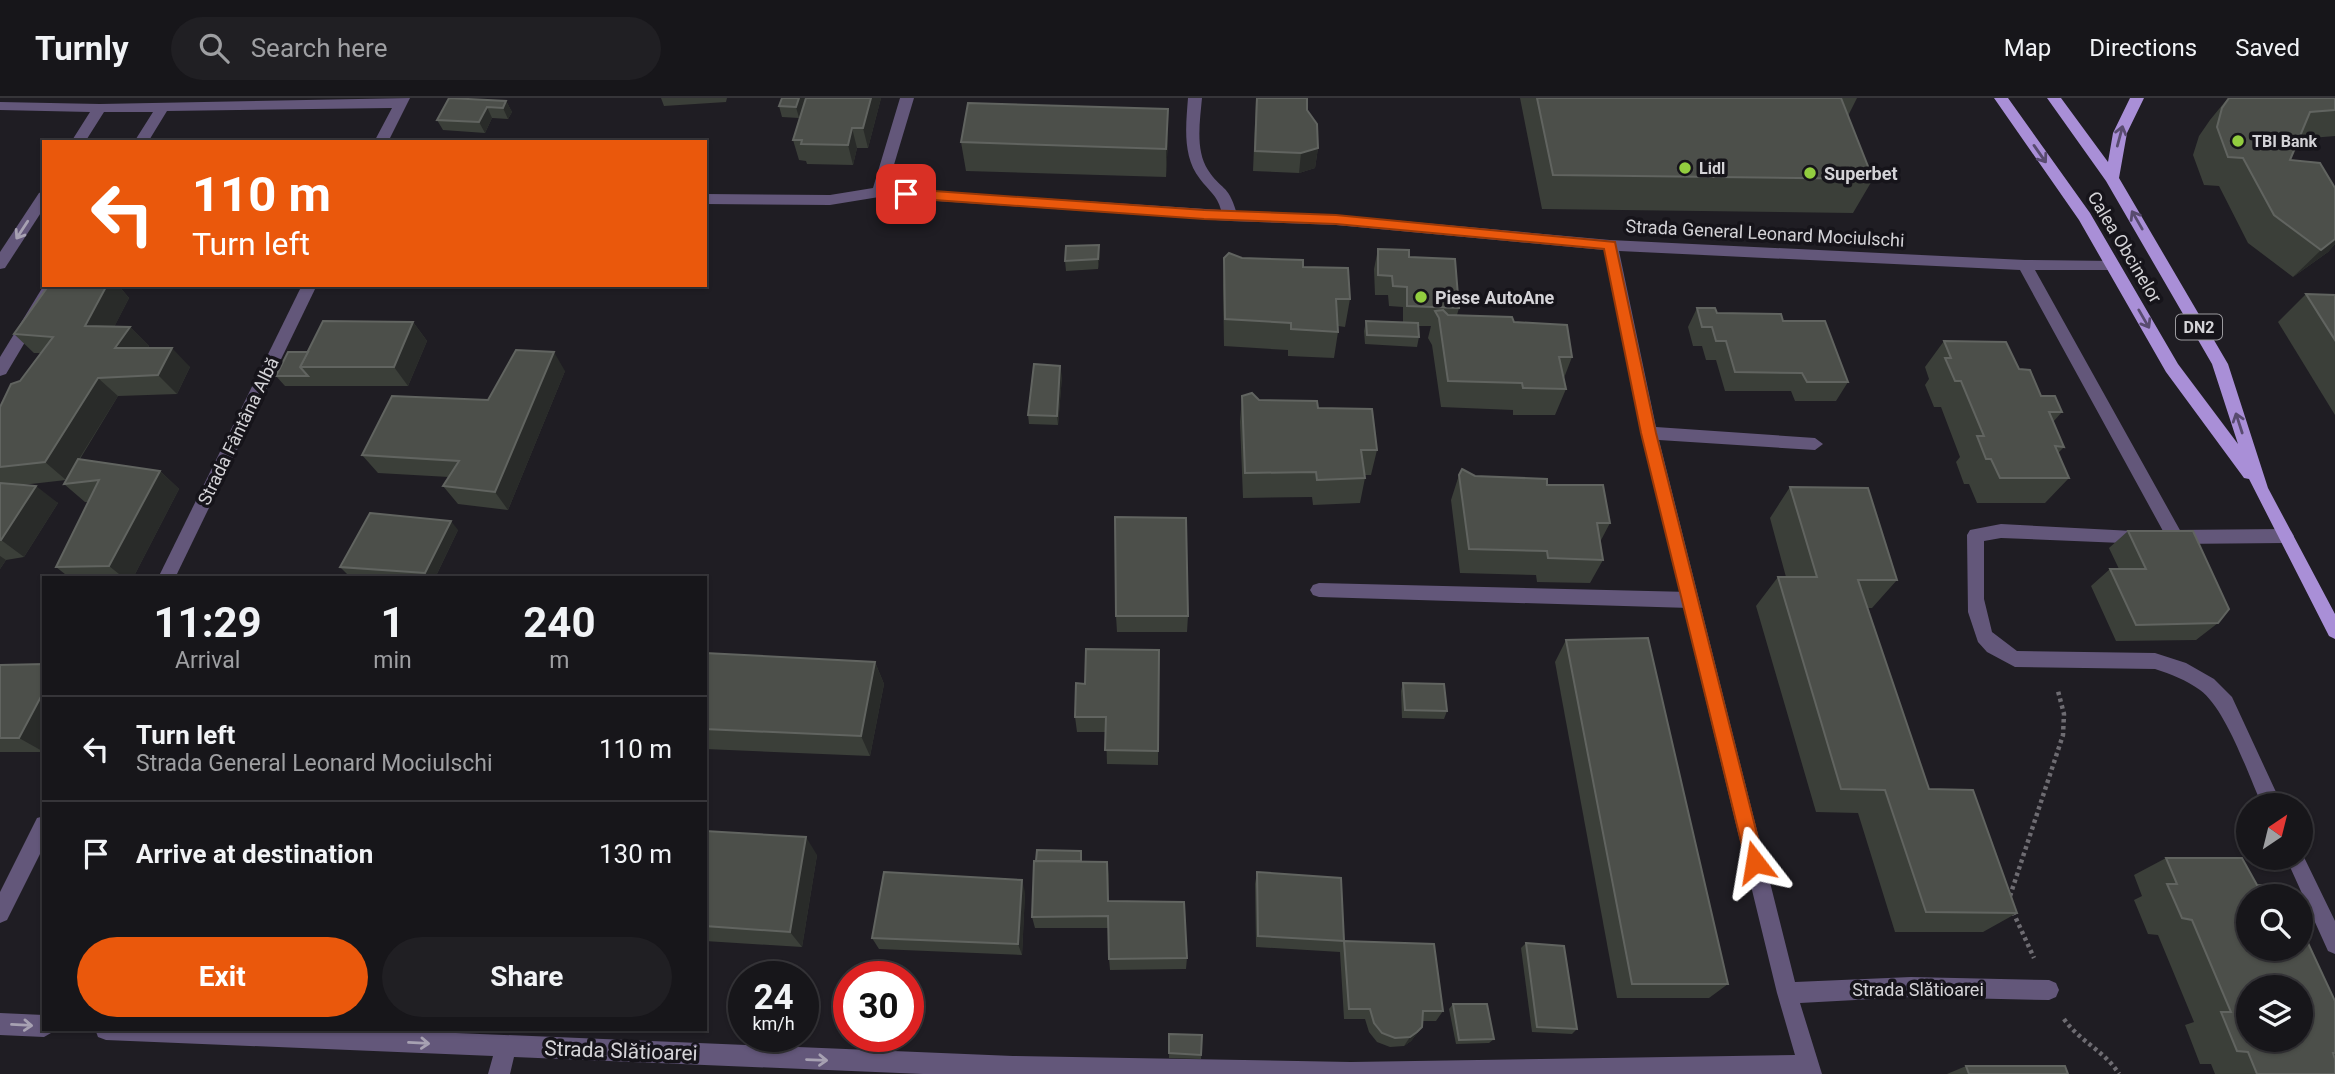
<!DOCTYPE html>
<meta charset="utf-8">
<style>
body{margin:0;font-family:Roboto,sans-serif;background:#201f23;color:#f1f3f6;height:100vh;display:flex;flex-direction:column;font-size:26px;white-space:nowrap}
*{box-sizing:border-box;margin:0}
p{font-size:23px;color:#9e9fa2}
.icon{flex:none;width:38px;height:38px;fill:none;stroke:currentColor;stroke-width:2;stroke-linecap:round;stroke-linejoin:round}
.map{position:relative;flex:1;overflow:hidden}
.sheet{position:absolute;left:42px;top:478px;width:665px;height:455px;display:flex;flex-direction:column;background:#17161a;border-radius:0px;box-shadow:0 2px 5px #0004,0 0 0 2px #363539}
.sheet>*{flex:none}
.guide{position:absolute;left:42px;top:42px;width:665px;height:147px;border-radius:0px;box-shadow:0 2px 5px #0004,0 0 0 2px #363539;background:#ea580c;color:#fff;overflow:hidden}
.needle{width:46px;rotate:35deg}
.buttons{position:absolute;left:2236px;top:695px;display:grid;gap:14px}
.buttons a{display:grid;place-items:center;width:77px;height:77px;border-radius:50%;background:#17161a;box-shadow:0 2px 5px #0004,0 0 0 2px #363539;font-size:35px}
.speed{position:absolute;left:728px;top:863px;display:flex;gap:14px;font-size:35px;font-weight:700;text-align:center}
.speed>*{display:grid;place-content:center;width:91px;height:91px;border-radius:50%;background:#17161a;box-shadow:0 2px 5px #0004,0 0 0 2px #363539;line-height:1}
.speed small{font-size:18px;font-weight:400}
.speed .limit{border:10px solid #d22;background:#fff;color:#111}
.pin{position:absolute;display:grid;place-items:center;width:60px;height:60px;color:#fff;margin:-30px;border-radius:14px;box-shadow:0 4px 10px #0006}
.me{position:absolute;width:77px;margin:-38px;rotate:346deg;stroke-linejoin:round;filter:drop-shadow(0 0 5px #0008)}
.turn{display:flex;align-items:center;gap:24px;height:147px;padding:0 35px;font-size:32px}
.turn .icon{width:91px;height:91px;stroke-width:2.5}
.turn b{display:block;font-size:49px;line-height:60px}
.eta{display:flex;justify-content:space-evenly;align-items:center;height:119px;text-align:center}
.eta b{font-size:42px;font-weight:700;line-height:49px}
.button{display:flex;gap:14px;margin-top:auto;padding:14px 35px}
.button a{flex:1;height:80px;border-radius:42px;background:#ea580c;color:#fff;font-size:28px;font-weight:700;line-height:80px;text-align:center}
.button a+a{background:#201f23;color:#f1f3f6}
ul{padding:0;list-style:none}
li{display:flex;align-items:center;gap:21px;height:105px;padding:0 35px;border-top:2px solid #363539}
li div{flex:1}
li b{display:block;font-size:26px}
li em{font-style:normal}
header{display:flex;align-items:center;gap:42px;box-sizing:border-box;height:98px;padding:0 35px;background:#17161a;border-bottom:2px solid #363539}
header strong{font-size:33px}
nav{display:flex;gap:38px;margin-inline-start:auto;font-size:24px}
.search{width:490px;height:63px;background:#201f23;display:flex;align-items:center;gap:18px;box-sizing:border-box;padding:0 24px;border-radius:38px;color:#9e9fa2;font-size:26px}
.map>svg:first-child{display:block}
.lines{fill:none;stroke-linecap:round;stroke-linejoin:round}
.path{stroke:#6e6c72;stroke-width:4.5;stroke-dasharray:3.5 3.5;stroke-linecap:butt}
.lane{fill:#63577a;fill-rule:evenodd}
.street{fill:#63577a;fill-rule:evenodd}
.primary{fill:#a98fd7;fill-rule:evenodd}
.wall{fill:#3b3f39}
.shaded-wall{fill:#292b29}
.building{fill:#4c4f4a;stroke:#616460;stroke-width:2;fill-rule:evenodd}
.oneway{stroke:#584b6f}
.oneway2{stroke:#a7a1b2}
.route{fill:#ea580c;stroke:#983908;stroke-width:2}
.poi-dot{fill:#92cd3f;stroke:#16141a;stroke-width:2.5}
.labels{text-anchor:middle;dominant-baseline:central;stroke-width:7;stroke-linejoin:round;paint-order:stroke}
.far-poi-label{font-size:16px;font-weight:bold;fill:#d4d3d7;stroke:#16141a;text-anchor:start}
.shield{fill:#16141a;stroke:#9b9a9e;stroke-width:2}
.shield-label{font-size:16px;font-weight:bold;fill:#d4d3d7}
.poi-label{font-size:18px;font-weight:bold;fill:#d4d3d7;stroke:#16141a;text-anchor:start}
.street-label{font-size:18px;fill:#d4d3d7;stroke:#16141a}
.near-street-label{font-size:21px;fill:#d4d3d7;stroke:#16141a}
</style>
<header>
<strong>Turnly</strong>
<div class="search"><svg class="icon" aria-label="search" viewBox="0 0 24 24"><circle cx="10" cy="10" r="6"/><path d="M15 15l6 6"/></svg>Search here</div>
<nav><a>Map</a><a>Directions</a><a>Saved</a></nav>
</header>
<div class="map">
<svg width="2335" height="976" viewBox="0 0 2335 976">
<rect width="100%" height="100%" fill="#1f1d23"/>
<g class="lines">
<!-- path -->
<g class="path">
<path d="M2010,798L2063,637L2064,616L2058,593"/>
<path d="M2013,814L2034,860"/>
<path d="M2064,921C2079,943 2105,953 2119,976"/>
</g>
<!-- lane -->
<g class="lane">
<path d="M2001,426L2152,434L2155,439L2152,444L2146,446L2001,440L1984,443V501L1992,534L2017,553L2155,555L2186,565L2214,581L2232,599L2282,707H2262C2248,676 2226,611 2200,592C2186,582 2171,576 2155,571L2015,569L1987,554L1978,544L1968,514L1967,437L1970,432Z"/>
<path d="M2285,431L2291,433L2294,438L2291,443L2285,445L2174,446L2168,444L2165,439L2168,434L2174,432Z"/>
<path d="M1319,485L1690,494L1696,497L1699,502L1696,507L1690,510L1319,499L1313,497L1310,492L1313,487Z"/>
<path d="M2301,753L2335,823V856L2328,853L2286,760H2301Z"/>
</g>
<!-- street -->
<g class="street">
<path d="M410,0L388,44H374L392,10L167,13L148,44H134L153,14H104L85,44H71L90,14L0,12V4L100,6Z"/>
<path d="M900,0H914L887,90L1221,112C1217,97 1209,93 1200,81C1182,58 1186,27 1188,0H1202C1200,23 1195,52 1208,72C1221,92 1228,86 1236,113L1336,117L1610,142L2025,162L2117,163L2119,167L2112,172H2035L2181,434L2184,439L2181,444H2169L2020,172L1619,153L1656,329L1815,340L1823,346L1815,352L1659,342L1795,884L1911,879L2049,882L2056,885L2059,892L2056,899L2049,902L1911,899L1800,905L1822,976H923L514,959L510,976H488L493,958L106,942L98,939L95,931H360L1013,958L1351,964L1795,957L1777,895L1641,335L1604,152L1336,127L1230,123L879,99L830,107L705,106V96L830,97L873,90Z"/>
<path d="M44,93V110L5,170L0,171V154L39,95Z"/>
<path d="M44,187H59L6,276L0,278V259Z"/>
<path d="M302,187H317L175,480H158Z"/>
<path d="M44,718V748L7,822L0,825V794L37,720Z"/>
<path d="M0,915L44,917V931H53L51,935L44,939L0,937Z"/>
</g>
<!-- primary -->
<path class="primary" d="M1994,0H2008L2090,115L2178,266L2238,346L2212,266L2106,83L2047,0H2061L2108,64L2113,35L2130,0H2144L2127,35L2119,80L2228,266L2268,390L2335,516V541L2329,538L2249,381L2244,380L2166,274L2079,122Z"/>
</g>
<!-- wall -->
<g class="wall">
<path d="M661,0H727L726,4L664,8Z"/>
<path d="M805,0L799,20L782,19L779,8Z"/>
<path d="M806,0H881L868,50H857L853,67L807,66L806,63L799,62L793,42Z"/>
<path d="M1256,0H1307V12L1318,50L1315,70L1299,75L1253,73Z"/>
<path d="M1520,0H1857L1848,18L1873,81L1853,115L1542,111Z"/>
<path d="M2228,0H2335V38L2299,41L2290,62L2335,90V146L2328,154L2293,179L2248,145L2219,88L2204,87L2193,57L2199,38L2210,22Z"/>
<path d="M506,3L512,14L508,21L492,20L485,35L443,32L437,22Z"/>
<path d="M1168,39L1166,79L966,73L961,44Z"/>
<path d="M1378,151L1409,159L1459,210L1457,217L1514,224L1572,259L1564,280L1566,291L1555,317H1513V312L1441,309L1432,247L1428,240L1431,228H1418L1419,239L1417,249L1365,246L1364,233L1366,223L1403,225V209L1389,208L1388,197H1375L1374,171Z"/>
<path d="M1100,157L1098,171L1066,173L1065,163Z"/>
<path d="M1224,160H1242L1303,169L1350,201L1345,229L1338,228V234L1334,260L1288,258V252L1224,248L1223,188Z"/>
<path d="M49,187H118L129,200L114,229H130L149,248L148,250L190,269L177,296L118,298L80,361L160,373L179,391L133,480H70L56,469L88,404H85L64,386L66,382L22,387L58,405L24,459L6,462L0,471V309L41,255H34L14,236Z"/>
<path d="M2306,196L2335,197V317L2278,224Z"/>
<path d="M1697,210L1717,215L1783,223L1848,284L1836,303H1795L1791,293H1725L1716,262H1706L1702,248H1693L1688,229Z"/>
<path d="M413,224L427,243L408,288H285L276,278L308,254Z"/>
<path d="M1944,243L2019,271L2041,298L2062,314L2053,324L2064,349L2058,355L2069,380L2045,405H1977L1969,386H1964L1956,364L1960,359L1941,309H1934L1925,287L1929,281L1925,269Z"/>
<path d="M565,273L508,412L458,406L443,388L449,379L378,375L362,357L488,302Z"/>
<path d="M1062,278L1058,327L1029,326L1028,317Z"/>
<path d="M1242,298L1259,302L1318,310L1377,352L1371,377H1365V380L1360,405L1313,407L1312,399L1243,400L1240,324Z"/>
<path d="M1459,377L1547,387L1610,425L1600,444L1603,462L1590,485L1537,484L1536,477L1460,475L1451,402Z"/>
<path d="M1790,389L1897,482L1872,510H1867L1929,691L2017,815L1983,834H1895L1858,715L1816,714L1756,508L1778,479H1786L1770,420Z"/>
<path d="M458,432L435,480H373L349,478L340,469Z"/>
<path d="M2128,433L2218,525L2196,542L2116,543L2091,488L2110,471H2119L2109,450Z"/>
<path d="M1116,518H1188L1187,534H1117Z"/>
<path d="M1566,542L1728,886L1709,900H1617L1555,564Z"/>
<path d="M1159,552L1158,667L1107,666L1106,634H1077L1075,619L1085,586Z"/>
<path d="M705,555L875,564L884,586L870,658L705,651Z"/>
<path d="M0,567L44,654H0Z"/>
<path d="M1403,585L1447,613L1444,621L1402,620L1401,593Z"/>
<path d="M705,733L817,757L802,849L705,843Z"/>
<path d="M1082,760V763L1107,764L1109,803L1187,860L1186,871L1110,872L1109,861L1108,830H1035L1032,819Z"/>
<path d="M2166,760L2257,787L2277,798L2335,903V976H2215L2211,966H2200L2185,927L2194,924L2158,837L2148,836L2134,802L2142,798L2134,777Z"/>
<path d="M1257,774L1344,843L1443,913L1436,923H1423L1422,929L1411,943L1404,948L1390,949L1377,944L1369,934L1365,921H1344L1340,854L1256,849L1255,786Z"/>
<path d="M1025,794L1022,857L879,851L872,840Z"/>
<path d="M1526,845L1577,931L1572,936L1532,934L1521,850Z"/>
<path d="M1453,906L1494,941L1489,945L1456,946L1449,911Z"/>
<path d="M1169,936L1202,937L1201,961L1169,960Z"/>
<path d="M1966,968L2068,976H1947Z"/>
</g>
<!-- shaded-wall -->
<g class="shaded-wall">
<path d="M799,0H805L799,20L796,9Z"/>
<path d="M871,0H881L868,50L863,30Z"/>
<path d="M506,3L512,14L508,21L503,10Z"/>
<path d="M487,9L492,20L485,35L479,24Z"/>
<path d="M1168,11V39L1166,79V51Z"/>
<path d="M852,30L857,50L853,67L848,47Z"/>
<path d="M1318,50L1315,70L1299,75L1301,55Z"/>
<path d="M2335,141V146L2328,154L2293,179L2321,152Z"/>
<path d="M1099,147L1100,157L1098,171V161Z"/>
<path d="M107,187H118L129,200L105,247L85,228Z"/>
<path d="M413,224L427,243L408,288L394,269Z"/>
<path d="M130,229L149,248L134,269L115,250Z"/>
<path d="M172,250L190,269L177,296L158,277Z"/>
<path d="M554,254L565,273L508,412L495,394Z"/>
<path d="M1060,268L1062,278L1058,327L1057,318Z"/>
<path d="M98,280L118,298L66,382L45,364Z"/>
<path d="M160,373L179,391L133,480H124L109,468Z"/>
<path d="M36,388L58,405L24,459L1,442Z"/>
<path d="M451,423L458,432L435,480H429L425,475Z"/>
<path d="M0,458L6,462L0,471Z"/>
<path d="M875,564L884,586L870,658L861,638Z"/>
<path d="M44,593V654L19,640Z"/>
<path d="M806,739L817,757L802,849L790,834Z"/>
<path d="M1107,764L1109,776V815L1108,803Z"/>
<path d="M1022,782L1025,794L1022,857L1018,846Z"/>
<path d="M1422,929L1411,943L1404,948L1410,939Z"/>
</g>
<!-- building -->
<g class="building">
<path d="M449,0L506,3L503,10L487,9L479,24L437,22Z"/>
<path d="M782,0H799L796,9L779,8Z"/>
<path d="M806,0H871L863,30H852L848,47L801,46L802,42H793Z"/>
<path d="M1257,0H1307V12L1317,26L1318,50L1301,55L1255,53Z"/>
<path d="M1537,0H1841L1873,81L1553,77Z"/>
<path d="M2229,0H2335V12L2310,14L2290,62L2320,65L2335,90V141L2321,152L2274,117L2243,60L2228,59L2217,29L2222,10Z"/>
<path d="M968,5L1168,11L1166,51L961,44Z"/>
<path d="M1099,147L1098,161L1065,163L1066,148Z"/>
<path d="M1378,151L1409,152V159L1455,161L1459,210L1407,208V189L1393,188L1392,178L1378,177Z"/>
<path d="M1229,155L1242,160L1303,162V169L1348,170L1350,201H1336L1338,234L1291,231V225L1225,221L1224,160Z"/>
<path d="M49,187H107L85,228L130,229L115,250H172L158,277L98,280L45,364L0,369V309L11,286L20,283L53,239L14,236Z"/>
<path d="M2306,196L2335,197V242Z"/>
<path d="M1697,210H1715L1717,215L1781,216L1783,223H1825L1848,284H1807L1802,275L1735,274L1726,243H1716L1712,229H1702Z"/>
<path d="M1443,212L1448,217L1512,219L1514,224L1567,227L1572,259H1559L1566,291L1523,290L1522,285L1448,283L1439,220L1435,213Z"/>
<path d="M323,223L413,224L394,269H300Z"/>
<path d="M1366,223L1418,225L1419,239L1367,237Z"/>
<path d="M1944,243L2006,244L2019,271L2030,272L2041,298H2055L2062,314H2049L2064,349L2055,348L2069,380H2000L1991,361H1986L1977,338H1984L1961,283H1955L1945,260H1951Z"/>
<path d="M516,252L554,254L495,394L443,388L459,363L362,357L392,298L488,302Z"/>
<path d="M288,254H308L300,269L308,278H276Z"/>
<path d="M1034,266L1060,268L1057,318L1028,317Z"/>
<path d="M1252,295L1259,302L1317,303L1318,310L1372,311L1377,352H1361L1365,380L1317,382L1316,374L1245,375L1242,298Z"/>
<path d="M78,361L160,373L109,468L56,469L99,382L64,386Z"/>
<path d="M1462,371L1475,378L1547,381V387H1603L1610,425H1597L1603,462L1548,460L1547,453L1469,451L1459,377Z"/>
<path d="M0,385L36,388L1,442H0Z"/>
<path d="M1790,389L1868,390L1897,482H1858L1929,691L1973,692L2017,815L1926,814L1885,692L1841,691L1778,479H1817Z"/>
<path d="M370,415L451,423L425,475L340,469Z"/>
<path d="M1115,419L1186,420L1188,518H1116Z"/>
<path d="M2128,433H2193L2229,511L2218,525L2136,527L2110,471H2146Z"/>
<path d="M1648,540L1728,886H1632L1566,542Z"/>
<path d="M1086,551L1159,552L1158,653L1105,652L1106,619H1075L1076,585L1085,586Z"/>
<path d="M705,555L875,564L861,638L705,631Z"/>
<path d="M44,566V593L19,640H0V567Z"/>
<path d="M1403,585L1444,586L1447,613L1405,612Z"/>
<path d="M705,733L806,739L790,834L705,828Z"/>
<path d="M1037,752L1081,753V763H1036Z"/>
<path d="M2166,760H2242L2257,787L2272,788L2277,798H2249V850H2301V830L2335,903V955H2333L2335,961V976H2257L2248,954L2237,953L2221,914H2231L2192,822L2182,820L2167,786H2177ZM2249,889H2301V942H2249Z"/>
<path d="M1034,763L1107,764L1108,803L1184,804L1187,860L1109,861L1108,818L1032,819Z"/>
<path d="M884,774L1022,782L1018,846L872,840Z"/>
<path d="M1257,774L1341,780L1344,843L1258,838Z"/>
<path d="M1344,843L1434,846L1443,913H1423L1422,929L1417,934L1410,939L1395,940L1382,935L1374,925L1370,911H1349Z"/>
<path d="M1526,845L1564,848L1577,931L1537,929Z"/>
<path d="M1453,906H1487L1494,941L1459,942Z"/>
<path d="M1169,936L1202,937L1201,957L1169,955Z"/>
<path d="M1966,968H2065L2068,976H1969Z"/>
</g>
<!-- one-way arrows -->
<defs><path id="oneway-shaft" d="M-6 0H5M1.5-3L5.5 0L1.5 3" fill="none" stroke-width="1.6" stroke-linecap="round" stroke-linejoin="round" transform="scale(1.75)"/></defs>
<g class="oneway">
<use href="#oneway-shaft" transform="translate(2120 38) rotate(-75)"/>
<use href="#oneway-shaft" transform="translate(2040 56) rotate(55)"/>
<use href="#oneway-shaft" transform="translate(2137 122) rotate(-120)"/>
<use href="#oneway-shaft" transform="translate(2144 221) rotate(60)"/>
<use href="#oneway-shaft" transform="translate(2239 325) rotate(-108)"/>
</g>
<g class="oneway2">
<use href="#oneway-shaft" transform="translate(22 132) rotate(123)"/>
<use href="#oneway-shaft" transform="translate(22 927) rotate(3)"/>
<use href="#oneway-shaft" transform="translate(419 945) rotate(3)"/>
<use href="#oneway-shaft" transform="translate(817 962) rotate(2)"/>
</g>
<!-- route -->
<path class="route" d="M906,91L1204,112L1336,117L1615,144L1656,335L1764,764L1761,770L1755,772L1748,770L1746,764L1641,335L1604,151L1336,126L1204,121L906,100L900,96Z"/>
<!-- markers -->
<g class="poi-dot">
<circle cx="2238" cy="43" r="7"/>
<circle cx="1685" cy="70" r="7"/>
<circle cx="1810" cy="75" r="7"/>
<circle cx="1421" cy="199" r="7"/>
</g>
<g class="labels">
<!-- far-poi labels -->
<g class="far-poi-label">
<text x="2252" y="43">TBI Bank</text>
<text x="1699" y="70">Lidl</text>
</g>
<!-- shield labels -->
<rect class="shield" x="2176" y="216.5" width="46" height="25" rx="5"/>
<g class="shield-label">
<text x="2199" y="229">DN2</text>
</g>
<!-- poi labels -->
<g class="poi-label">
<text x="1824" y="75">Superbet</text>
<text x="1435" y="199">Piese AutoAne</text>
</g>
<!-- street labels -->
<g class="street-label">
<text transform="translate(1765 135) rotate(3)">Strada General Leonard Mociulschi</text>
<text transform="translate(2125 149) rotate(59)">Calea Obcinelor</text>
<text transform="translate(238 333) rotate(-64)">Strada Fântâna Albă</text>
<text x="1918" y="891">Strada Slătioarei</text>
</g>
<!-- near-street labels -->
<g class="near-street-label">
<text transform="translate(621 953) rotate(2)">Strada Slătioarei</text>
</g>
</g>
</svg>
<div class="buttons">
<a><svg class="needle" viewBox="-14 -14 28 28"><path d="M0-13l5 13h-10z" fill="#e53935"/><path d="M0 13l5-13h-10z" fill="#9e9fa2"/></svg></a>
<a><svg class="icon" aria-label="search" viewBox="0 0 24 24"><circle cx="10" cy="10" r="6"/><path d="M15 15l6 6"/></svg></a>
<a><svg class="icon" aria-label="layers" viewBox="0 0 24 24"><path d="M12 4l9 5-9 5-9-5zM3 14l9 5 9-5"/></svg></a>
</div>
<div class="speed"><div>24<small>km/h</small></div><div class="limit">30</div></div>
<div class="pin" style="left:906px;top:96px;background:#d93025"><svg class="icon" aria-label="arrive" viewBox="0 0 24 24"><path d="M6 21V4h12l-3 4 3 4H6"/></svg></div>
<svg class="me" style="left:1755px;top:764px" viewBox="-20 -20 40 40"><path d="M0-17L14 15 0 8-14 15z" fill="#ea580c" stroke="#fff" stroke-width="4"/></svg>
<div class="guide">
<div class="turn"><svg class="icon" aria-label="left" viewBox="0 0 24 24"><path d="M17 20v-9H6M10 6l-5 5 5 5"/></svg><div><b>110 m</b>Turn left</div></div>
</div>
<section class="sheet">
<div class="eta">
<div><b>11:29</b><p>Arrival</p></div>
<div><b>1</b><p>min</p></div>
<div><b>240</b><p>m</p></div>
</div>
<ul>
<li><svg class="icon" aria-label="left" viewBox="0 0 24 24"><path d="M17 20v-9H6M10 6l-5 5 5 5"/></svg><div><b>Turn left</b><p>Strada General Leonard Mociulschi</p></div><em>110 m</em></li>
<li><svg class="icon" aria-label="arrive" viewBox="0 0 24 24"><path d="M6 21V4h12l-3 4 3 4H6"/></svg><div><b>Arrive at destination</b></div><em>130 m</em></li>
</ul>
<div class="button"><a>Exit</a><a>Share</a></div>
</section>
</div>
